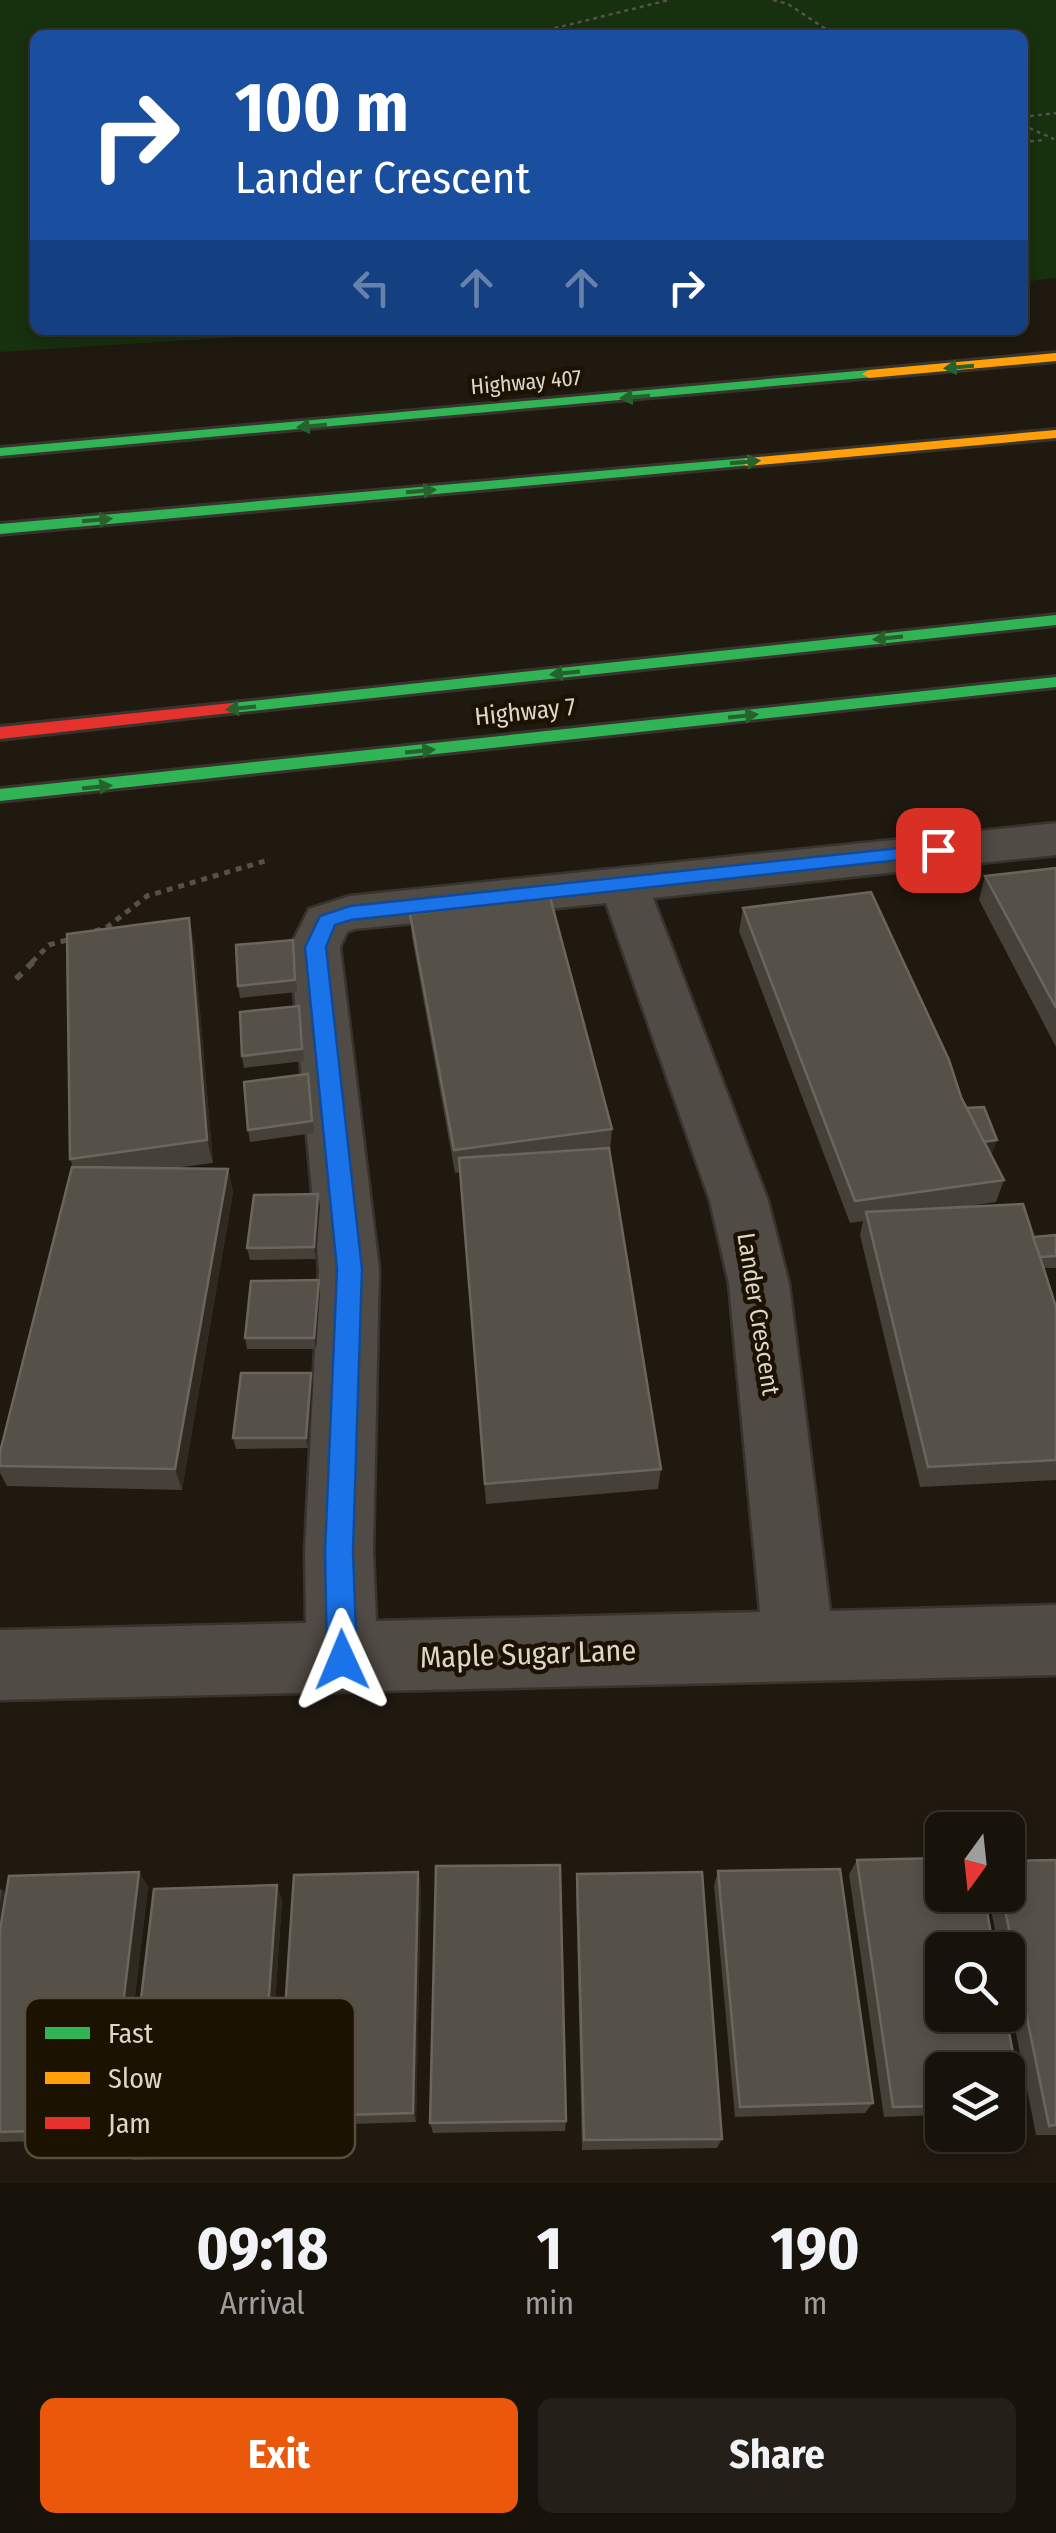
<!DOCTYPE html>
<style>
body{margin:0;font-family:"Fira Sans Condensed",sans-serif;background:#242019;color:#f1f3f6;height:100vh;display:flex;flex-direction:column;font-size:38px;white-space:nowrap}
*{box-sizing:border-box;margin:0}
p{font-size:32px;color:#9e9e9d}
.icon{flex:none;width:55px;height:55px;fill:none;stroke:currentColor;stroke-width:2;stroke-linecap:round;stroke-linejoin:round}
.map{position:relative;height:2183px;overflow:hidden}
.panel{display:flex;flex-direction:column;background:#17130b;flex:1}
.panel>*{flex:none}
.banner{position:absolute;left:30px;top:30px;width:998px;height:305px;border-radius:15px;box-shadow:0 5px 15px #0003,0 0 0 2px #36322c;background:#1a4fa0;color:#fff;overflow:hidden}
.needle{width:65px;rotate:195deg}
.buttons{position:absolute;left:925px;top:1812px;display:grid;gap:20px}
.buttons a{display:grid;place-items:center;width:100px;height:100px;border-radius:15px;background:#17130b;box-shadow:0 5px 15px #0003,0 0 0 2px #36322c;font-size:50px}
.pin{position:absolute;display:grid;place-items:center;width:85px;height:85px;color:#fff;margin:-42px;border-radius:20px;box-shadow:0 5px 15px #0006}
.me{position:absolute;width:110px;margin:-55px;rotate:359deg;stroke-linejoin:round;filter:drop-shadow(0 0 8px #0008)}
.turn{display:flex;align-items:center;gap:35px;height:210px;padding:0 40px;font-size:45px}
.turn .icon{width:130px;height:130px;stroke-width:2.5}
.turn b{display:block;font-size:70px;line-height:85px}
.lanes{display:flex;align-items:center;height:95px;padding:0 40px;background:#0003;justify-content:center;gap:50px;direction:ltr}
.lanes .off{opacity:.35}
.eta{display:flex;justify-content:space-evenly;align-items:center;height:170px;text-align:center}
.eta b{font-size:60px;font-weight:700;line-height:70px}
.action{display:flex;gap:20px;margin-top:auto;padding:20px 40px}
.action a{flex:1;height:115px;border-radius:15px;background:#ea580c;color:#fff;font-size:40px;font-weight:700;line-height:115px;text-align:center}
.action a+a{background:#242019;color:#f1f3f6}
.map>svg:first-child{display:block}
.green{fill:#17300e}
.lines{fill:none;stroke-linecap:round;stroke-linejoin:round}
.street-casing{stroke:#37332d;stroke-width:5}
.fast-casing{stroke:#37332d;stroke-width:6}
.slow-casing{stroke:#37332d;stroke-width:6}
.jam-casing{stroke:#37332d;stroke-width:6}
.path-far2{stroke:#56524b;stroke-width:2.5;stroke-dasharray:4 4;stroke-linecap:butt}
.path-far1{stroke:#56524b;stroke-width:5;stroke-dasharray:6 6;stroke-linecap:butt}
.path{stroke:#56524b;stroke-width:6;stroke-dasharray:8 8;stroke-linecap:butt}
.street{fill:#504b44;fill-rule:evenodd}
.fast{fill:#30b455;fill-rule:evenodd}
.slow{fill:#ff9f0a;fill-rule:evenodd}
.jam{fill:#e5322d;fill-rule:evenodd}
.wall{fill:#454038}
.shaded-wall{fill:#2f2a21}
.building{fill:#565148;stroke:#6b665c;stroke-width:2.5}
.oneway{fill:#26632c}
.route{fill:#1a73e8;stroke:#114b97;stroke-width:2.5}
.labels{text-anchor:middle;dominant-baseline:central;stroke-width:9;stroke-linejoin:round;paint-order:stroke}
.far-street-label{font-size:22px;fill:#ddd7cb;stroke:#1c1202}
.street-label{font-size:25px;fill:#ddd7cb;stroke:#1c1202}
.near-street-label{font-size:30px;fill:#ddd7cb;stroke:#1c1202}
.key{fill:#1c1202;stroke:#564d3e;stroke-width:2.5}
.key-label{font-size:28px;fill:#ddd7cb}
</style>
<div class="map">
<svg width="1056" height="2183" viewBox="0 0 1056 2183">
<rect width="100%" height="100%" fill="#1f190f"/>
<!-- green -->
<path class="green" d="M0,0H1056V278L1023,282L1022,35H35V330H353L0,352Z"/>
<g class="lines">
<defs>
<path id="street" d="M1056,823V855L653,898L768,1201L789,1284L830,1611L1056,1605V1675L0,1700V1630L306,1623L305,1551L319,1269L290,947L309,909L350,896ZM606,903L710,1201L729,1284L760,1612L376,1621L373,1551L379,1269L340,947L347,932L355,929Z"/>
<g id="fast">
<path d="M869,370L874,371V377L0,456V448Z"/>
<path d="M747,458L752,459V465L0,534V524Z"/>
<path d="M1056,615V625L232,713L223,708L232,703Z"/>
<path d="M1056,677V687L0,801V789Z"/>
</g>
<g id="slow">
<path d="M1056,353V361L869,378L862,374L869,370Z"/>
<path d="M1056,430V438L747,466L740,462L747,458Z"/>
</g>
<path id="jam" d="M232,703L241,708L238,712L0,739V727Z"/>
</defs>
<!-- street casing -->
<use href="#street" class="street-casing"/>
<!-- fast casing -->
<use href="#fast" class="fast-casing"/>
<!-- slow casing -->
<use href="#slow" class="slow-casing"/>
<!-- jam casing -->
<use href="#jam" class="jam-casing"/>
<!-- path-far2 -->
<g class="path-far2">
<path d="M773,0L788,4L835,35"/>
<path d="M531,34L669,0"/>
<path d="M1022,117L1056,113"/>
<path d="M1022,125L1054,139"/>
<path d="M1022,142L1046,140"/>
</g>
<!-- path-far1 -->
<g class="path-far1">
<path d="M95,931L106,928L147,896L265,861"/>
<path d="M32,962L49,945L74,938"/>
</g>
<!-- path -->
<path class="path" d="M16,979L35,960"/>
<!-- street -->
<use href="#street" class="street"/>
<!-- fast -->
<use href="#fast" class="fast"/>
<!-- slow -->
<use href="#slow" class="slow"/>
<!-- jam -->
<use href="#jam" class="jam"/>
</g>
<!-- wall -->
<g class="wall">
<path d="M1056,868V1047L979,900L985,876Z"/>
<path d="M743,908L961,1097L993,1152L990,1153L1004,1180L996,1202L962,1207L1033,1237L1056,1235V1268H1043L1056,1307V1480L920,1487L860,1235L863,1221L850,1223L739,931Z"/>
<path d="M410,914L612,1129L610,1152L661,1469L658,1489L486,1504L460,1172L455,1173L412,937Z"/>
<path d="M194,942L213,1163L174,1168L228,1169L233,1192L182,1490L7,1486L0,1473V1452L73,1167L70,1159Z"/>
<path d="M294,952L297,992L240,998L238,986Z"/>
<path d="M299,1006L304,1061L244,1068L242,1056Z"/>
<path d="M310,1087L314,1133L250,1142L248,1130Z"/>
<path d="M318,1194L320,1206L316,1259L250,1260L247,1248Z"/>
<path d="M319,1280L320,1292L316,1349H247L245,1338Z"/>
<path d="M313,1384L308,1448L236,1449L233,1438Z"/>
<path d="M942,1858V1895H984L994,1950H942V2015H1006L1022,2103L1010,2113H1008V2070H942V2115L884,2117L849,1874L857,1860Z"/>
<path d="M1056,1860V2135H1036L1008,1992V1950H999L988,1895H1008Z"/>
<path d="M718,1871L873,2103L865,2113L735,2117L714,1886Z"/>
<path d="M139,1872L148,1887L118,2139L0,2142V1889L6,1893Z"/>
<path d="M418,1872L421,1886L416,2122L284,2126L278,2117Z"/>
<path d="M577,1874L722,2139L717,2148L582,2150L576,1888Z"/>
<path d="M282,1899L265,2155L133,2160L123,2151Z"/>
<path d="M566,2121L565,2131L433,2133L430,2123Z"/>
</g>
<!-- shaded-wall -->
<g class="shaded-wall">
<path d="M189,918L194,942L213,1163L207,1140Z"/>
<path d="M997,1140L993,1152L971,1156L975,1144Z"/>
<path d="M228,1169L233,1192L182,1490L175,1469Z"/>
<path d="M318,1194L320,1206L316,1259L314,1247Z"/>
<path d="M319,1280L320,1292L316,1349L314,1338Z"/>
<path d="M311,1373L313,1384L308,1448L306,1438Z"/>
<path d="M139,1872L148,1887L118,2139L108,2129Z"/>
<path d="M418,1872L421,1886L416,2122L413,2113Z"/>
<path d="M277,1885L282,1899L265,2155L258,2146Z"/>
<path d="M2,1889L14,1903L0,1991V1903Z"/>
</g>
<!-- building -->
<g class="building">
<path d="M1056,868V1008L985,876Z"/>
<path d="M871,892L949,1060L961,1097L1004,1180L855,1201L743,908Z"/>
<path d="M550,897L612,1129L454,1150L410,914Z"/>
<path d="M189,918L207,1140L70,1159L67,934Z"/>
<path d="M293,940L295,980L238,986L236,945Z"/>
<path d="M299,1006L302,1049L242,1056L240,1012Z"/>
<path d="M308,1074L312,1121L248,1130L244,1082Z"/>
<path d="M984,1107L997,1140L984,1142L967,1108Z"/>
<path d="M609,1148L661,1469L485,1484L459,1158Z"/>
<path d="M72,1167L228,1169L175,1469L0,1466V1452Z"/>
<path d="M318,1194L314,1247L247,1248L254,1195Z"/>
<path d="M1023,1204L1056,1307V1460L928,1467L866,1212Z"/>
<path d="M1056,1235V1256L1040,1257L1033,1237Z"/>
<path d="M319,1280L314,1338H245L251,1281Z"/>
<path d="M241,1373H311L306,1438H233Z"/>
<path d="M942,1858V1895H984L994,1950H942V2015H1006L1022,2103L1008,2104V2070H942V2106L893,2107L857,1860Z"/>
<path d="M1056,1860V2125L1049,2126L1002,1895H1008V1861Z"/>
<path d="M560,1865L566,2121L430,2123L436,1866Z"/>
<path d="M840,1869L873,2103L740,2107L718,1871Z"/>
<path d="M139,1872L108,2129L0,2132V1930L9,1876Z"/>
<path d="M418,1872L413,2113L278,2117L294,1875Z"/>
<path d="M702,1872L722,2139L584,2140L577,1874Z"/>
<path d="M277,1885L258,2146L123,2151L154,1889Z"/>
</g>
<!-- one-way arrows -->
<defs><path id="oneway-solid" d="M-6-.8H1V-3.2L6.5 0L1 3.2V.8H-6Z" transform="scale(2.5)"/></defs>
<g class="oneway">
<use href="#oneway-solid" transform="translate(959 367) rotate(175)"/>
<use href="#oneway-solid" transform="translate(635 397) rotate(175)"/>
<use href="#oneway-solid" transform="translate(312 426) rotate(175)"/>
<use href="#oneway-solid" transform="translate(745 462) rotate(-5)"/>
<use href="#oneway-solid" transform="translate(421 491) rotate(-5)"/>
<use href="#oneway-solid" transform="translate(97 520) rotate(-5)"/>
<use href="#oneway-solid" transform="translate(888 638) rotate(174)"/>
<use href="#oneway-solid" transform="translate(565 673) rotate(174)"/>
<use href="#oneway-solid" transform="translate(241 708) rotate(174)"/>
<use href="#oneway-solid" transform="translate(743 716) rotate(-6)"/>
<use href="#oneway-solid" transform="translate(420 751) rotate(-6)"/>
<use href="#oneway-solid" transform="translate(97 787) rotate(-6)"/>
</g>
<!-- route -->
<path class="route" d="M938,844L945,846V855L351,920L335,925L326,947L362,1269L353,1551L357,1660L352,1670L342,1674L332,1670L327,1660L325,1551L337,1269L305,947L320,916L350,906Z"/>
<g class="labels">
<!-- far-street labels -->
<g class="far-street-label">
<text transform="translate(526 382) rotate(-5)">Highway 407</text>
</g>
<!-- street labels -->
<g class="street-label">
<text transform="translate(525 712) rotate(-6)">Highway 7</text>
<text transform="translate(758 1314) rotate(81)">Lander Crescent</text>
</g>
<!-- near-street labels -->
<g class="near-street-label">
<text transform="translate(528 1654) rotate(-2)">Maple Sugar Lane</text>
</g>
</g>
<!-- legend -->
<rect x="25" y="1998" width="330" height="160" rx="15" class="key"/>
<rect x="45" y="2027" width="45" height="12" fill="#30b455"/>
<rect x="45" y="2072" width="45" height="12" fill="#ff9f0a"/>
<rect x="45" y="2117" width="45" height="12" fill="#e5322d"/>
<g class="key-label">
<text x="108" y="2043">Fast</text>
<text x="108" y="2088">Slow</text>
<text x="108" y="2133">Jam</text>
</g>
</svg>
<div class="buttons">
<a><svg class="needle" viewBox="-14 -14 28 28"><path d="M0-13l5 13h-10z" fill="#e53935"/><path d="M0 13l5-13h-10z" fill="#9e9e9d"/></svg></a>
<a><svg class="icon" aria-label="search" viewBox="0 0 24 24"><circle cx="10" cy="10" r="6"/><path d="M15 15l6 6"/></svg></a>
<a><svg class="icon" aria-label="layers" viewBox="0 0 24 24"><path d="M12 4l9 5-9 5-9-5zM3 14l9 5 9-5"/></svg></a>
</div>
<div class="pin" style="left:938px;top:850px;background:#d93025"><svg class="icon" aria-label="arrive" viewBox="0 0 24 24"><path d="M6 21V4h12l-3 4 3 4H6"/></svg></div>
<svg class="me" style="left:342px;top:1660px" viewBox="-20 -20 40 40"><path d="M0-17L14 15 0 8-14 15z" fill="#1a73e8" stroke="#fff" stroke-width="4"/></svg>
<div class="banner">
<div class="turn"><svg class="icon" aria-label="right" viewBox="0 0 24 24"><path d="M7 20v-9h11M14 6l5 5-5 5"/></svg><div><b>100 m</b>Lander Crescent</div></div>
<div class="lanes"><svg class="icon off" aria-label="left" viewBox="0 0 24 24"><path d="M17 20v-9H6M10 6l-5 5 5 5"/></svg><svg class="icon off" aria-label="ahead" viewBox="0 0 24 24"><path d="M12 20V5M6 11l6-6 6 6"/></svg><svg class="icon off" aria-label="ahead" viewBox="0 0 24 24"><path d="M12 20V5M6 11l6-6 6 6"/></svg><svg class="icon" aria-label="right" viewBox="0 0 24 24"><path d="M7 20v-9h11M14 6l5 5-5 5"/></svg></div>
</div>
</div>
<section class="panel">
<div class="eta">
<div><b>09:18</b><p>Arrival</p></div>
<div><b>1</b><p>min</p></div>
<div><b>190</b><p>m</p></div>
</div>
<div class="action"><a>Exit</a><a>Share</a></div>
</section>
